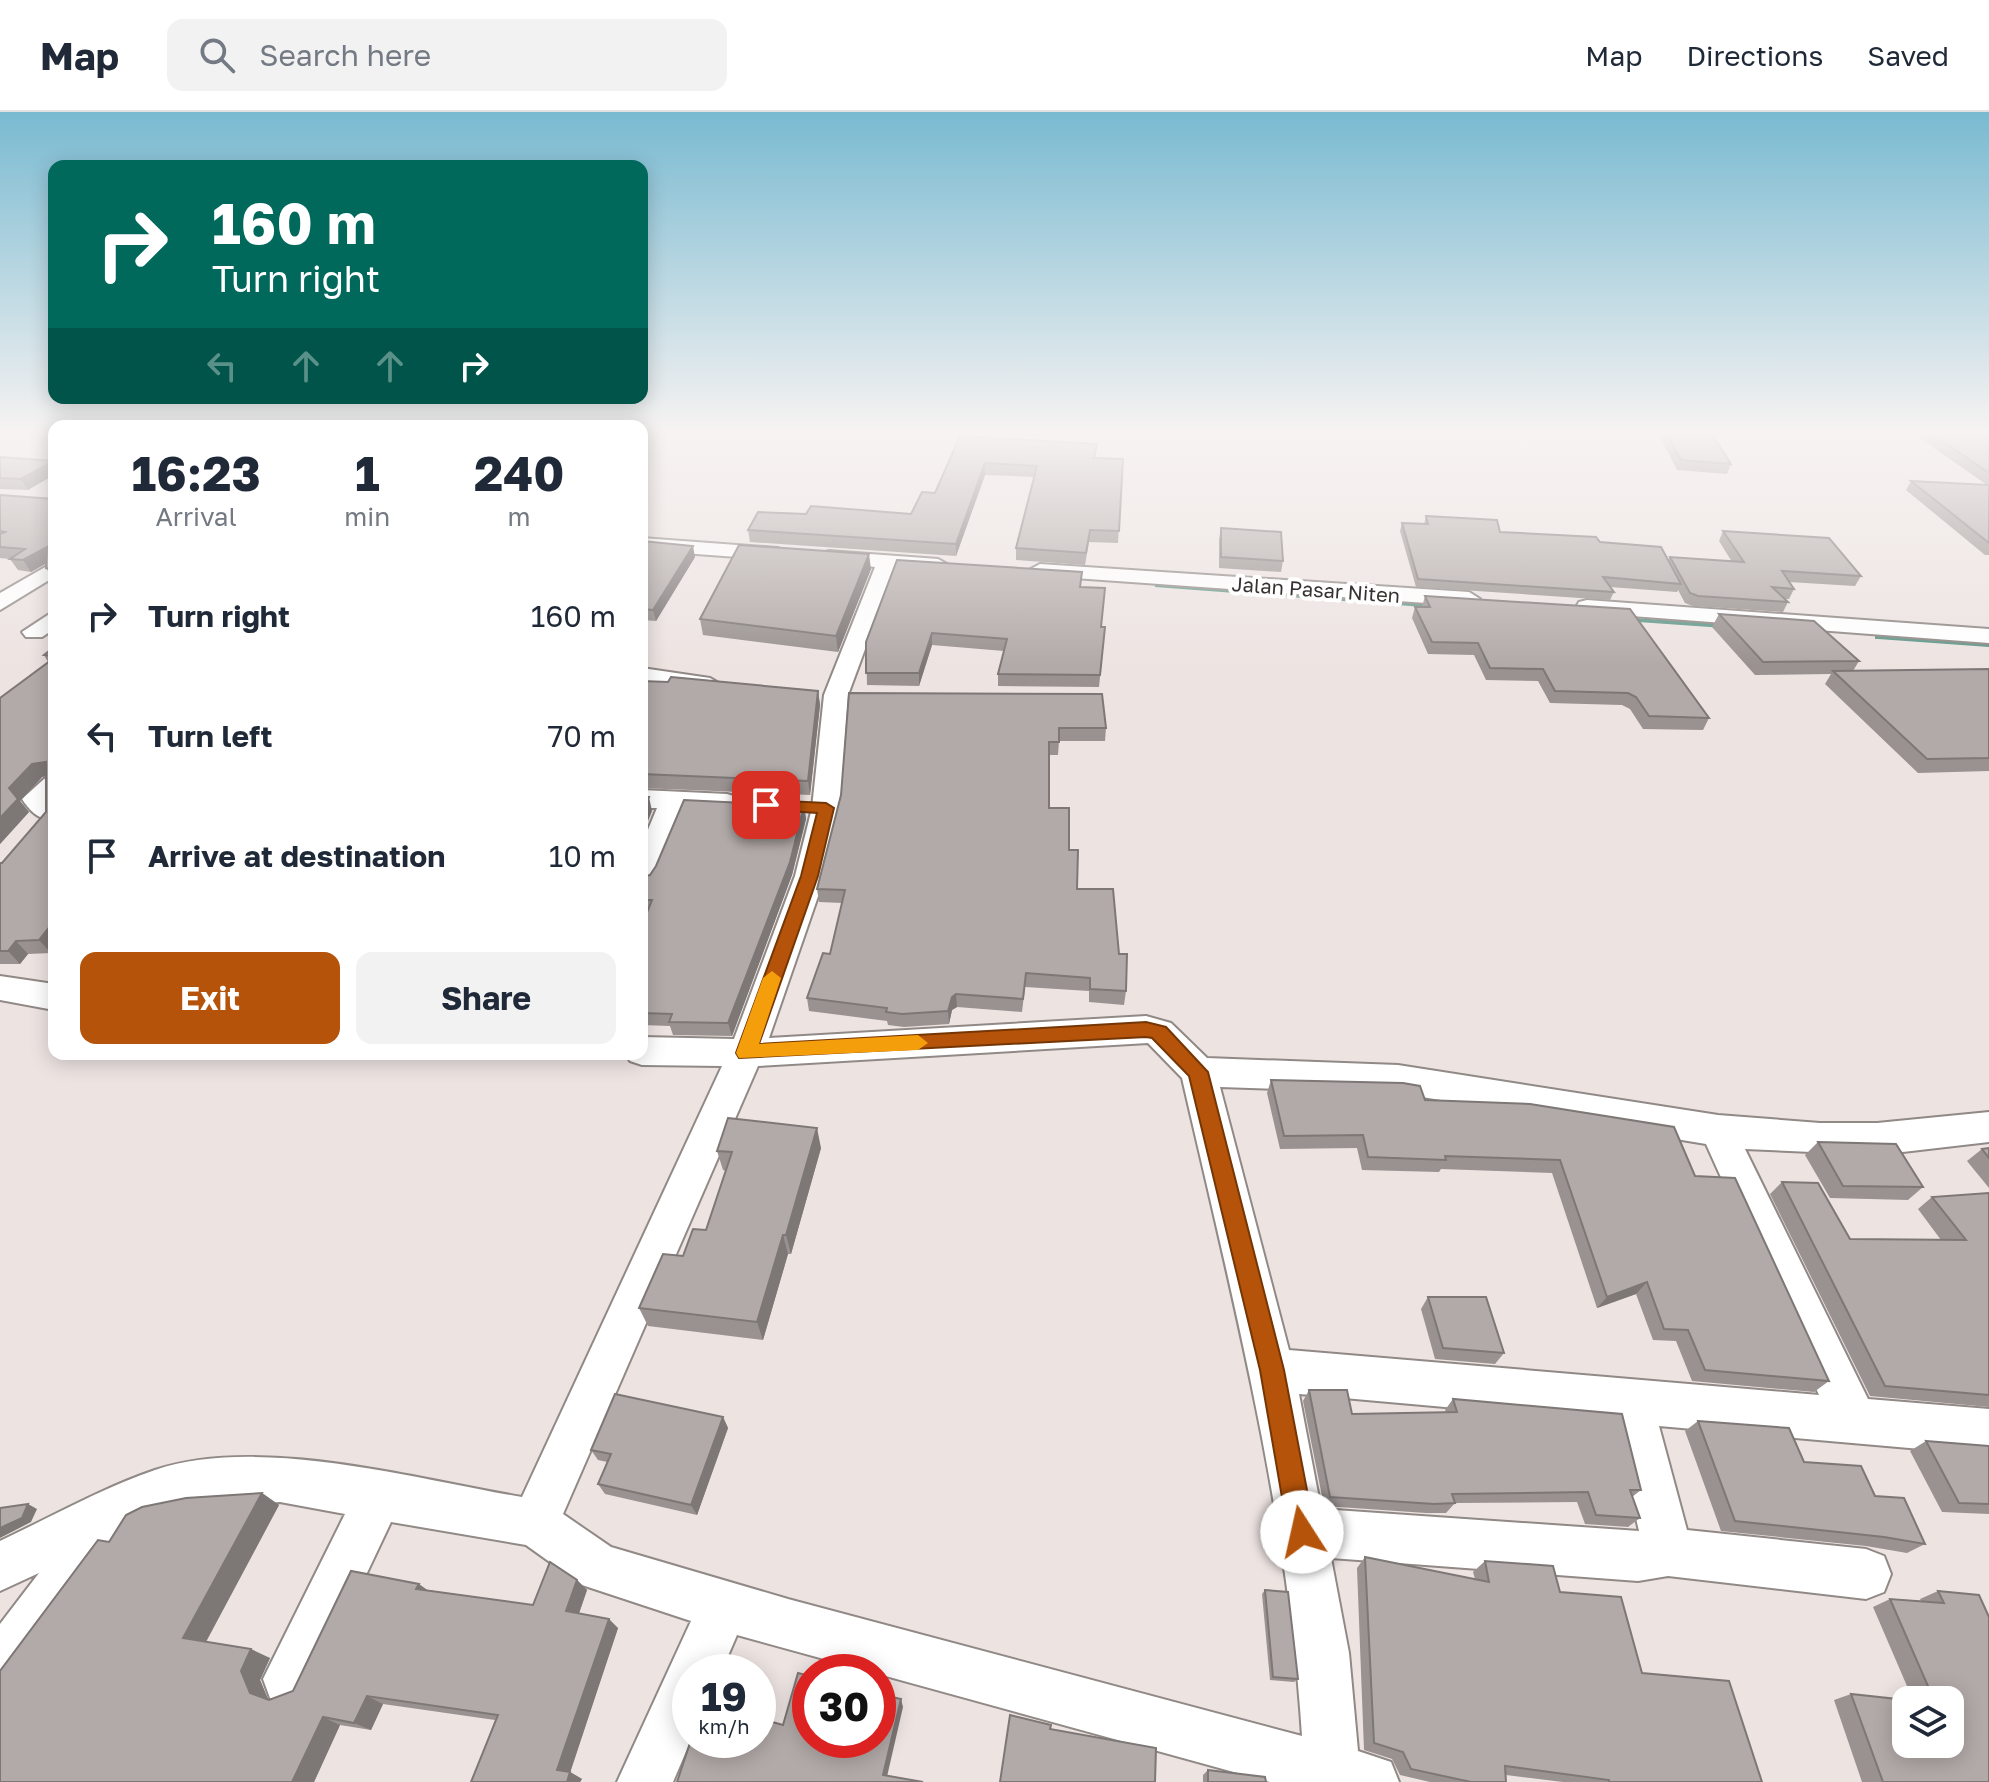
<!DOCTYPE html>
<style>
body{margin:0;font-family:"Golos Text",sans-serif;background:#f2f2f3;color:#1f2937;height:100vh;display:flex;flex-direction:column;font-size:30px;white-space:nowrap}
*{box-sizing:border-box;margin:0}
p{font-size:26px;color:#747a83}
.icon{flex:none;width:44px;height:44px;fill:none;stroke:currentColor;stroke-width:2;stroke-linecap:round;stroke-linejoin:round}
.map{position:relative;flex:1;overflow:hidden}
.panel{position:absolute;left:48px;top:308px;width:600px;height:640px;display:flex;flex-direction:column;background:#fff;border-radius:16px;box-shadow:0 4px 20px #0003}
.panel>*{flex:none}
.top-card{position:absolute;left:48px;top:48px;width:600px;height:244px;border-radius:16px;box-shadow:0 4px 20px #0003;background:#00695c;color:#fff;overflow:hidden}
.tools{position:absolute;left:1892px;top:1574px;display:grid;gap:16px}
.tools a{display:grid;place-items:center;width:72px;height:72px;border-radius:16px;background:#fff;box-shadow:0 4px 20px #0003;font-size:40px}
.speed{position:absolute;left:672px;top:1542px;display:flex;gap:16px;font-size:40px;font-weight:700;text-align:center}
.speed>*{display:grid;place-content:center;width:104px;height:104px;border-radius:50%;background:#fff;box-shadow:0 4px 20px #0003;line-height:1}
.speed small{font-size:20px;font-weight:400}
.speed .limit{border:12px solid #d22;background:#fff;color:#111}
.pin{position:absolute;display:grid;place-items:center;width:68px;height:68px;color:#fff;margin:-34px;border-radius:16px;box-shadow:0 4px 12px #0006}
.me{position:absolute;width:88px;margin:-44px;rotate:350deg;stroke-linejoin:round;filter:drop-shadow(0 0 6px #0008)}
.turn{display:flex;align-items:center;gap:28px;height:168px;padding:0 32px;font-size:36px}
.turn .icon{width:104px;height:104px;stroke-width:2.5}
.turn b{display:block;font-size:56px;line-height:68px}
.lanes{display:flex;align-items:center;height:76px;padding:0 32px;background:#0003;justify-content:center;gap:40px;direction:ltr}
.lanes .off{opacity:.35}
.eta{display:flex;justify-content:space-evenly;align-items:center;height:136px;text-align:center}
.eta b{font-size:48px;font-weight:700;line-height:56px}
.primary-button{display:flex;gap:16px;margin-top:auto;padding:16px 32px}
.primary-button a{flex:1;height:92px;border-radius:16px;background:#b45309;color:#fff;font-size:32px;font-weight:700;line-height:92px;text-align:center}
.primary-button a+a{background:#f2f2f3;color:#1f2937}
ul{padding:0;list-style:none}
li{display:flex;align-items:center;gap:24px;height:120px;padding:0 32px}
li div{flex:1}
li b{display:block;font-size:30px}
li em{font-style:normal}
header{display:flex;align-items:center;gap:48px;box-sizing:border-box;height:112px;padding:0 40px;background:#fff;border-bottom:2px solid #e0e1e3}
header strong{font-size:38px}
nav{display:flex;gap:44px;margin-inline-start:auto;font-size:28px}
.search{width:560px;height:72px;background:#f2f2f3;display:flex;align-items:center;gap:20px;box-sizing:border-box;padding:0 28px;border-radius:16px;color:#747a83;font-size:30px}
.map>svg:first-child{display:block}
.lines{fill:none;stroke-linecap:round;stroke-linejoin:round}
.stream{fill:#609789;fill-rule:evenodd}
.street-casing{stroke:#908986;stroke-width:4}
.street{fill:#fff;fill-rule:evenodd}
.wall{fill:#999290}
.shaded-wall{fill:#7d7776}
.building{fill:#b2aaa8;stroke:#7d7776;stroke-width:2}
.route{fill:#b45309;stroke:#753606;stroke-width:2}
.slow{fill:#f59e0b}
.labels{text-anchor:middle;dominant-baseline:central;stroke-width:8;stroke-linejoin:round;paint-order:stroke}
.far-street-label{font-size:20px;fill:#353231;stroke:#fff}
</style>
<header>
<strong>Map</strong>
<div class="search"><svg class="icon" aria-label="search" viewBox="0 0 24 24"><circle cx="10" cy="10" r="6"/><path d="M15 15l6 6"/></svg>Search here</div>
<nav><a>Map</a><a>Directions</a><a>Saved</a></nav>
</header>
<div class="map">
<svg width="1989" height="1670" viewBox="0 0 1989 1670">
<rect width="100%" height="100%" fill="#ede4e2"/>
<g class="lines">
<!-- stream -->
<g class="stream">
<path d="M1157,472L1437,492L1441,494L1437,496L1155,475V473Z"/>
<path d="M1621,505L1724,512L1728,514L1724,516L1624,509H1621Z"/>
<path d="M1875,523L1989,531V535L1878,527H1875Z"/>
</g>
<defs>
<g id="street">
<path d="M642,426L778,436L788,442L778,448L642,438Z"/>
<path d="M829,439L938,447L949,453L938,459L895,456L848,583L840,696L825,764L769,926L1146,904L1171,911L1207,946L1398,953L1718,1003L1820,1011H1877L1989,1000V1030L1877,1043L1745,1037L1868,1287L1989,1297V1343L1659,1314L1687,1418L1866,1437L1884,1444L1891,1462L1884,1480L1866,1487L1668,1464L1638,1469L1331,1446L1349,1541L1358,1639L1391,1650L1399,1670H1270L737,1523L721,1560H690L691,1628L673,1670H617L691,1509L582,1473L526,1433L391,1410L308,1586L289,1593L270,1586L263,1567L345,1402L280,1390L204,1395L161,1404L131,1418L18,1572L0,1580V1512L39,1461L0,1479V1429C51,1405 102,1376 155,1358C259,1323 415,1367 522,1385L722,954L642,953L630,949L626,942H642V925L734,927L795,764L812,696L824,583L875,455L822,449L818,445L822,441ZM1148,931L1182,966C1232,1183 1288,1401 1302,1624L788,1487L611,1435L563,1402L758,954ZM1220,975L1398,981L1706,1032L1819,1283L1289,1238ZM1299,1282L1613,1310L1639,1419L1321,1397Z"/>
<path d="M54,450V465L0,498V481Z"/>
<path d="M1040,452L1469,480L1480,487L1469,494L1032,463L1029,458Z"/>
<path d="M1587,488L1989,517V531L1579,500L1576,495L1579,490Z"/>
<path d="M54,499V517L42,525H26L22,520Z"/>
<path d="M642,556L710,566L722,573L710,580L642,570Z"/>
<path d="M54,665V707C40,710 29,698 22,687L44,667Z"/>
<path d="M642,678L727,682L737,685L741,691L737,697L685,698L657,766L653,773L642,776V732L657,696H642Z"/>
<path d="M0,864L54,872V898L0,888Z"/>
</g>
</defs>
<!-- street casing -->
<use href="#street" class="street-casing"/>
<!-- street -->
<use href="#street" class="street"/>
</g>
<!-- wall -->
<g class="wall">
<path d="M1657,319H1710L1731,352L1727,362L1677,358Z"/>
<path d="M1875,319H1989V443H1985L1906,378L1911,369L1987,373L1914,322L1877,320Z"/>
<path d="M960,324L1095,346L1123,347L1118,431L1089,430L1085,453L1016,448V436L1034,365L985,363L956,444L750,430L748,418L806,402H911L935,381Z"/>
<path d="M0,345L54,349L28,378L0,377Z"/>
<path d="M0,383L54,387V468L46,456V451L31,460L18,458L10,447L0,446Z"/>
<path d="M1426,404L1500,420L1600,430L1668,448L1670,445L1732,450L1719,429L1723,419L1861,464L1855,474L1789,470L1794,477L1789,487H1785L1788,490L1783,500L1693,494L1685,491L1678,478L1677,480L1610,475L1614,480L1610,488L1416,475L1400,419L1402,411L1424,412Z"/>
<path d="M1221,416L1283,449L1281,460L1219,456V427Z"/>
<path d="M642,429L695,445L656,509L642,508Z"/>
<path d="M871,457L838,540L703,523L700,507Z"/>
<path d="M1081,475L1101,515H1105L1099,575L998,574V562L1004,539L932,533L919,574L867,573L866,530Z"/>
<path d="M1425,484L1709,606L1703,618L1643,617L1630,597L1622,593L1550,591L1538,569L1486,568L1474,543L1428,542L1412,506L1415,495H1422Z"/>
<path d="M1719,502L1859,549L1853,559L1989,557V659L1918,661L1825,572L1831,562L1755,563L1712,515Z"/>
<path d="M54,535V837L51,841L28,842L20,852H0V751H2L46,700V664L42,665L20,689L29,700L0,732V586L48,550L44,543Z"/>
<path d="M642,569L818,579L820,593L810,683L642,676Z"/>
<path d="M849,581L1106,616L1105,629H1059L1058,643H1049V696L1069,738L1077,777L1119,842L1126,879L1124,893L1089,890V879L1025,875L1022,900L957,895L952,898L949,912L904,915L888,913L887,909L809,899L807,886L830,842L842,791L819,790L817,777L841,683Z"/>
<path d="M804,694L806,707L792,763L732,924L673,923L670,914L642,913V813L647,801H642V765L650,763Z"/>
<path d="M1271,968L1425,988L1695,1064L1829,1269L1814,1280L1692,1269L1676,1229L1653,1228L1636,1182L1597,1196L1552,1061L1441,1057L1439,1060L1362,1058L1357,1036L1280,1037L1267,981Z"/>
<path d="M1818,1030L1923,1075L1908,1088L1830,1086L1805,1043Z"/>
<path d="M821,1036L791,1142H788L763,1228L648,1214L639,1196L706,1118L726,1059L723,1058L717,1039Z"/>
<path d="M1989,1036V1076L1967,1049L1982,1037Z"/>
<path d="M1782,1070L1850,1127L1941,1128L1918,1097L1932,1085L1989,1081V1295L1870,1284L1770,1082Z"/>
<path d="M1428,1185L1504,1241L1495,1252L1435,1247L1421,1197Z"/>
<path d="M1309,1278L1352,1302L1446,1300L1445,1298L1453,1287L1641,1378L1632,1385L1640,1406L1628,1415L1585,1412L1577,1390L1455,1391L1446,1401H1426L1324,1394L1303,1289Z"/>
<path d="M723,1305L728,1316L697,1403L605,1382L598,1372L607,1350L598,1348L591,1338Z"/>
<path d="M1698,1309L1804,1350L1875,1384L1925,1432L1907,1441L1866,1434L1721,1419L1685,1319Z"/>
<path d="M1926,1329L1989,1334V1402L1942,1400L1910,1339Z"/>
<path d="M262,1381L279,1393L206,1530L270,1546L260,1568L268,1588L293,1579L427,1478L533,1493L577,1468L587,1478L579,1502L618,1516L570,1660L582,1667L580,1670H471L495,1608L383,1592L371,1618L340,1613L314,1670L109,1430Z"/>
<path d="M1365,1445L1475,1467L1473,1460L1485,1449L1560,1480L1642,1561L1762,1670H1563L1506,1663V1670H1430L1400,1663L1392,1647L1364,1638L1357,1456Z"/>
<path d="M1265,1478L1298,1567L1294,1570L1270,1568L1262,1482Z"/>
<path d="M1938,1479L1989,1505V1670H1862L1834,1588L1851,1582L1906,1632L1950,1588H1913L1873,1495L1890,1487L1921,1489L1920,1487Z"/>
<path d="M1208,1658L1266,1670H1203V1663Z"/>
</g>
<!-- shaded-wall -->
<g class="shaded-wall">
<path d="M54,349V363L28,378L21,367Z"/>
<path d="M985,351V363L956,444V432Z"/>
<path d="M693,434L695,445L656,509L653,498Z"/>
<path d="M47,435L54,447L31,460L23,448Z"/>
<path d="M869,442L871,457L838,540L836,524Z"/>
<path d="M932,521V533L919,574V561Z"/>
<path d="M818,579L820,593L810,683L808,669Z"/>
<path d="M46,650L54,663L42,665L20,689L29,700L0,732V706L9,676L32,652Z"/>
<path d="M649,685L652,699L642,724V701Z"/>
<path d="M804,694L806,707L792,763L732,924L728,911Z"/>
<path d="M54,809V837L51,841L39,828Z"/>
<path d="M16,829L28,842L20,852L8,839Z"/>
<path d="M956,882L957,895L952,898L949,912L948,899L952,885Z"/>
<path d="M817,1016L821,1036L791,1142L786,1123Z"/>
<path d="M783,1123L788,1142L763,1228L757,1210Z"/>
<path d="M1647,1170L1636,1182L1597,1196L1607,1185Z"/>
<path d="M723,1305L728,1316L697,1403L691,1393Z"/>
<path d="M262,1381L279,1393L203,1535L183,1526Z"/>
<path d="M28,1392L37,1397L31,1410L0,1426V1416Z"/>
<path d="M577,1468L587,1478L576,1509L566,1499Z"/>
<path d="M419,1472L433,1482L416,1477Z"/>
<path d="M609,1507L618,1516L569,1664L557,1658Z"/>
<path d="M251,1537L270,1546L260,1568L269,1589L250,1581L241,1559Z"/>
<path d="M367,1584L383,1592L371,1618L354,1611Z"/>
<path d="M901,1587L903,1595L886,1669L883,1663Z"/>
<path d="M323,1605L340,1613L314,1670H292Z"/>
<path d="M570,1660L582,1667L580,1670H567Z"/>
</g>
<!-- building -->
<g class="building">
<path d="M1665,319H1710L1731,352L1681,348Z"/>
<path d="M1928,319H1989V361Z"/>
<path d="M960,324L1097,332L1094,346L1123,347L1119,419L1090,418L1086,441L1016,436L1037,354L985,351L956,432L748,418L758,400L806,402L811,394L911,402L922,380L935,381Z"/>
<path d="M0,345L54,349L21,367L0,366Z"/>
<path d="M1911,369L1989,373V431Z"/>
<path d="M0,383L54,387V457L46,456L47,435L23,448L10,447L25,437L0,435V422L5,420L0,419Z"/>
<path d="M1426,404L1497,408L1500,420L1596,425L1600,430L1661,435L1681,472L1603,465L1614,480L1418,467L1402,411L1428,412Z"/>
<path d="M1221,416L1281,420L1283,449L1221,445Z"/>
<path d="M1723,419L1829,426L1861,464L1782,459L1794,477L1772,475L1788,490L1698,484L1690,481L1670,445L1744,450Z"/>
<path d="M642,429L693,434L653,498L642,497Z"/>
<path d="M739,433L869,442L836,524L700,507Z"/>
<path d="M897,448L1082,460L1080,475L1105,476L1101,515H1105L1100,563L998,562L1007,527L932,521L919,561H866V530Z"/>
<path d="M1425,484L1630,497L1709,606L1649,604L1636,585L1628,581L1555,579L1543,557L1490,556L1478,531L1432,530L1415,495H1430Z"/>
<path d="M1719,502L1814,509L1859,549L1763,550Z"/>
<path d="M54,535V544L44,543Z"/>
<path d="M54,546V809L39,828L16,829L8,839H0V751H2L46,700V650L32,652L9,676L18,687L0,706V586Z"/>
<path d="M1989,557V646L1927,647L1833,559Z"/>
<path d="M671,565L818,579L808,669L642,662V569L668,570Z"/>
<path d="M849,581L1102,582L1106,616H1059V630H1049V696H1069V738H1078L1077,777H1113L1119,842H1127L1126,879L1090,877V866L1026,861L1023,887L956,882L952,885L948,899L902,902L886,900L887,896L807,886L823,841L830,842L845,778L817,777L841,683Z"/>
<path d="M642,685H649L642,701Z"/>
<path d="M684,688L804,694L790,750L728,911L669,910L672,902L642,901V813L652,788H642V765L650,763L656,754Z"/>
<path d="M1271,968L1403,971L1420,974L1425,988L1530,992L1674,1015L1695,1064L1735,1066L1829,1269L1705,1258L1688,1218L1664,1217L1647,1170L1607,1185L1560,1048L1445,1044L1446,1048L1368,1045L1363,1023L1284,1024Z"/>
<path d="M728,1006L817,1016L786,1123H783L757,1210L639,1196L663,1142L683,1144L693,1117L706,1118L732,1040L717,1039Z"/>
<path d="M1818,1030L1896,1032L1923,1075L1843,1074Z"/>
<path d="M1989,1036V1046L1982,1037Z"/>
<path d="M1782,1070L1818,1071L1850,1127L1966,1128L1932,1085L1989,1081V1283L1885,1274Z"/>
<path d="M1428,1185H1486L1504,1241L1443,1236Z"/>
<path d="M1309,1278H1347L1352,1302L1457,1300L1453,1287L1622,1302L1641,1378H1630L1640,1406L1596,1403L1588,1380L1452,1382L1455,1391L1434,1392L1330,1385Z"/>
<path d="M615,1282L723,1305L691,1393L598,1372L611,1342L591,1338Z"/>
<path d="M1698,1309L1789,1316L1804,1350L1861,1354L1875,1384L1904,1386L1925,1432L1884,1425L1735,1409Z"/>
<path d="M1926,1329L1989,1334V1392L1959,1391Z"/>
<path d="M262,1381L183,1526L251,1537L241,1559L250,1581L269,1588L293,1579L351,1459L419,1472L416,1477L533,1493L550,1450L577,1468L566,1499L609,1507L557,1658L570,1660L567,1670H471L498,1603L367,1584L354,1611L323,1605L292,1670H0V1559L98,1428L109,1430L126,1403L142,1395L186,1386Z"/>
<path d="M28,1392L22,1406L0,1416V1396Z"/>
<path d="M1365,1445L1489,1470L1485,1449L1553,1454L1560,1480L1621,1485L1642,1561L1729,1569L1762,1670H1609V1668L1505,1654L1506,1670H1471L1411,1657L1403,1640L1374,1631Z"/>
<path d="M1265,1478L1288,1480L1298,1567L1273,1565Z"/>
<path d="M1938,1479L1979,1483L1989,1505V1670H1883L1851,1582L1906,1588V1632H1950V1588H1934L1890,1487L1944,1491Z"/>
<path d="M798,1561L810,1564V1628H878V1582L901,1587L883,1663L923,1670H677L691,1628H758V1606L783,1613Z"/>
<path d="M1010,1603L1051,1613L1050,1617L1156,1636L1155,1670H1000Z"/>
<path d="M1208,1658L1265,1665L1266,1670H1208Z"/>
</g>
<!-- sky -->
<linearGradient id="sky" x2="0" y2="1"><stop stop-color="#79bad1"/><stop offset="0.58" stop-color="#f7f3f2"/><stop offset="1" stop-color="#f7f3f2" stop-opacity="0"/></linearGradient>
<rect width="1989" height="553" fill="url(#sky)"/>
<!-- route -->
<path class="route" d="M766,688L826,691L834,696L818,764L759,932L1146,910L1166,915L1208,960L1284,1258L1315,1420L1311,1430L1302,1434L1292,1430L1288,1420L1260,1258L1189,964L1152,926L1146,925L739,946L736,941L801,764L817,701L760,697L758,693Z"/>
<!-- slow -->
<path class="slow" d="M772,859L781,866L759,932L918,923L928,931L918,938L739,946L736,941L763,866Z"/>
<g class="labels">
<!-- far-street labels -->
<g class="far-street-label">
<text transform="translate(1316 477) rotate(4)">Jalan Pasar Niten</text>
</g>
</g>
</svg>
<div class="tools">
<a><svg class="icon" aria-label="layers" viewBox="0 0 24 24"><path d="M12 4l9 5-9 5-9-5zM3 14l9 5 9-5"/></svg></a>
</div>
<div class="speed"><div>19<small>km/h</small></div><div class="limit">30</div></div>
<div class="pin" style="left:766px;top:693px;background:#d93025"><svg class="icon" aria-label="arrive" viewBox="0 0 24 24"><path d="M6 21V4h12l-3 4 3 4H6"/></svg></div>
<svg class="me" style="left:1302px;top:1420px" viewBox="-20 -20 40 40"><circle r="19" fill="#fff"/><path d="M0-13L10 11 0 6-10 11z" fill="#b45309"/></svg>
<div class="top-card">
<div class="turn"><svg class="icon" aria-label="right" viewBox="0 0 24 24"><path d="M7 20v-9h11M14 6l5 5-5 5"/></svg><div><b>160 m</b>Turn right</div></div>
<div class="lanes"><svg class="icon off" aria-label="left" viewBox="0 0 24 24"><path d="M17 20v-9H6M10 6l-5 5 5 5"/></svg><svg class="icon off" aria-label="ahead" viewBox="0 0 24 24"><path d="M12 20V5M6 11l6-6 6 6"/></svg><svg class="icon off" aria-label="ahead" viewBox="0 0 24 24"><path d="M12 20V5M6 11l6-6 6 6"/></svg><svg class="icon" aria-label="right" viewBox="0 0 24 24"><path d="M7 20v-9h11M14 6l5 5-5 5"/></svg></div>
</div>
<section class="panel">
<div class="eta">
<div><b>16:23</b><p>Arrival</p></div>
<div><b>1</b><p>min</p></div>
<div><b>240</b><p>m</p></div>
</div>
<ul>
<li><svg class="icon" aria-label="right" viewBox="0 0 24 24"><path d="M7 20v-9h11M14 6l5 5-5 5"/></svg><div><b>Turn right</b></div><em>160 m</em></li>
<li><svg class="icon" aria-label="left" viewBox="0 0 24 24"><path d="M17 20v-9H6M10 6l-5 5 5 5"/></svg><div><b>Turn left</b></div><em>70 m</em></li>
<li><svg class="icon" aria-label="arrive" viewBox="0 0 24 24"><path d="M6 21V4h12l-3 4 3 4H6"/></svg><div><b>Arrive at destination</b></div><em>10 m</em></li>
</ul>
<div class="primary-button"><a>Exit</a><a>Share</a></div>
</section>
</div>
